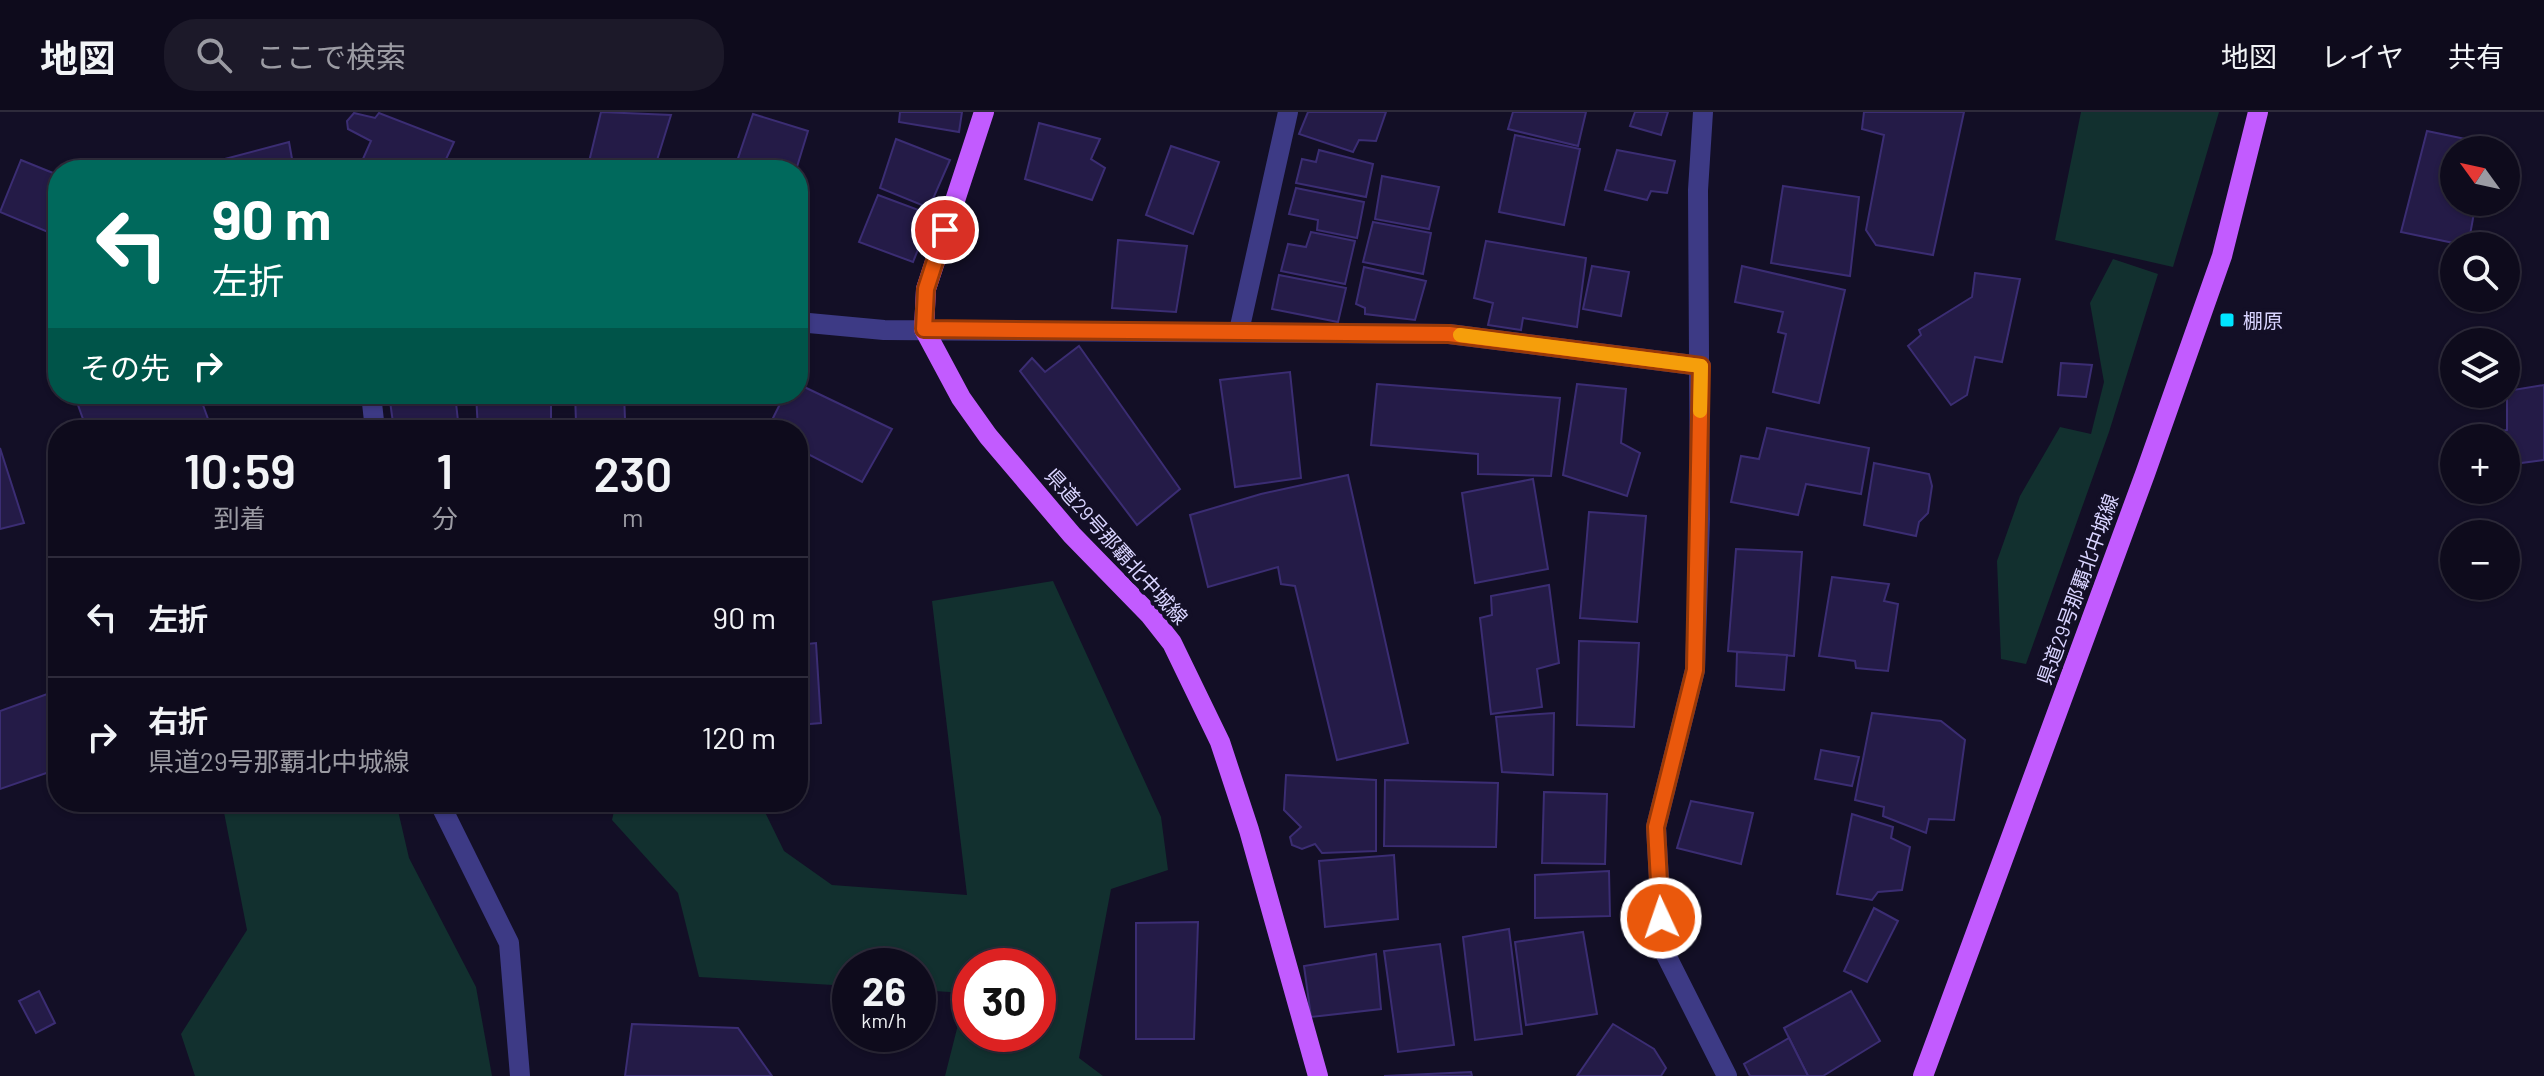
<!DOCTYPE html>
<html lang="ja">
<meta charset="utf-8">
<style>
body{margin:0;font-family:Barlow,"Noto Sans JP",sans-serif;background:#1c1929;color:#f1f3f6;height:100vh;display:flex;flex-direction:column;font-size:30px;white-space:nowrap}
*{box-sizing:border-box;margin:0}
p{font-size:26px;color:#9b9ba3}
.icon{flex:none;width:44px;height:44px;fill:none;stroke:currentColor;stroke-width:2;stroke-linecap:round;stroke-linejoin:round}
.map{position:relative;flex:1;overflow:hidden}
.side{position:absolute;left:48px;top:308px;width:760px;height:392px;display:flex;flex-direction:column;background:#0e0b1c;border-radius:32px;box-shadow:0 2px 6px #0004,0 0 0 2px #2e2b3b}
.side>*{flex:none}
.guide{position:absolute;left:48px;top:48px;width:760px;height:244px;border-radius:32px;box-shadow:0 2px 6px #0004,0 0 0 2px #2e2b3b;background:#00695c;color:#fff;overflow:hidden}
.needle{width:52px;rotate:303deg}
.tools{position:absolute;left:2440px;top:24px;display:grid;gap:16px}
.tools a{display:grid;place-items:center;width:80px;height:80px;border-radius:50%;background:#0e0b1c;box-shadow:0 2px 6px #0004,0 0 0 2px #2e2b3b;font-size:40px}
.speed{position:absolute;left:832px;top:836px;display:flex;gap:16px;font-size:40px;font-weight:700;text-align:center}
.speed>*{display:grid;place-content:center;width:104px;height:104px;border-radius:50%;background:#0e0b1c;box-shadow:0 2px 6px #0004,0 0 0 2px #2e2b3b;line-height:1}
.speed small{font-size:20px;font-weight:400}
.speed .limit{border:12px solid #d22;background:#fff;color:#111}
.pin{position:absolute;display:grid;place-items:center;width:68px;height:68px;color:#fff;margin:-34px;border:4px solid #fff;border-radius:50%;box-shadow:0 2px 8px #0007}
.me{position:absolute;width:88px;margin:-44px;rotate:357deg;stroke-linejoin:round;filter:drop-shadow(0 0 6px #0008)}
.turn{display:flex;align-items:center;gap:28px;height:168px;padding:0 32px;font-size:36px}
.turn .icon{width:104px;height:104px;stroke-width:2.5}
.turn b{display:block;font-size:56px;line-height:68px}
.then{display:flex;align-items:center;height:76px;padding:0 32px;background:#0003;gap:16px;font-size:30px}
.eta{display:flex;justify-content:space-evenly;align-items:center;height:136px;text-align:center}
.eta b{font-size:48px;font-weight:600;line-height:56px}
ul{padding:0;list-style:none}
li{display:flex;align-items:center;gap:24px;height:120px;padding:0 32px;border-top:2px solid #2e2b3b}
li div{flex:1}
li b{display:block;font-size:30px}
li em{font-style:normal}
header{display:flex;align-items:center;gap:48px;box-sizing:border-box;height:112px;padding:0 40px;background:#0e0b1c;border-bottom:2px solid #2e2b3b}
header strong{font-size:38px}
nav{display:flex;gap:44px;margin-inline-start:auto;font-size:28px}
.search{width:560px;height:72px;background:#1c1929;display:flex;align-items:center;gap:20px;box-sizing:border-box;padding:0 28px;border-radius:32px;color:#9b9ba3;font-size:30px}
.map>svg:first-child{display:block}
.green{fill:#12302f;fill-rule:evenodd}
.building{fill:#241b47;stroke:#3b2d73;stroke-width:2}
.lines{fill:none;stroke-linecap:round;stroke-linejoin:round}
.minor{stroke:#3d3a85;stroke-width:20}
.primary{stroke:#c25bff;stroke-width:20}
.route-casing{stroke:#983908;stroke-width:20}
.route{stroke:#ea580c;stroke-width:14}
.slow{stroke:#f59e0b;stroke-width:14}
.poi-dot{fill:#00e5ff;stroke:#130f26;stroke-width:3}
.labels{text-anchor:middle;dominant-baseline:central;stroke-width:8;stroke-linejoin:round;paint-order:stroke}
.poi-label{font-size:20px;fill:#d9d4ff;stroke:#130f26;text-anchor:start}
.street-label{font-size:20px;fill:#d9d4ff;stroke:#130f26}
</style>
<header>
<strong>地図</strong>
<div class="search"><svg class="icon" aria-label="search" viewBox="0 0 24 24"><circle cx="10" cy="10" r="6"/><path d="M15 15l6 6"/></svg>ここで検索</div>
<nav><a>地図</a><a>レイヤ</a><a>共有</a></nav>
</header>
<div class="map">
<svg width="2544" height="964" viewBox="0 0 2544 964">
<rect width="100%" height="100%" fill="#130f26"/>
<!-- green -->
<g class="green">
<path d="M2081,0H2219L2173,155L2055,128Z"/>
<path d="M2113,147L2158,162L2109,320L2026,552L2001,547L1997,449L2020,384L2060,315L2091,322L2104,270L2090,191Z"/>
<path d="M1053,469L1161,705L1168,758L1111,777L1079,946L1103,964H945L966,881L918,878V854H850V874L699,865L678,781L612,708L616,690H760L784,739L832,773L967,783L932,489ZM970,854H1038V922H970Z"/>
<path d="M222,690H396L409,746L476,875L492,964H195L181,922L247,818Z"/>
</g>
<!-- building -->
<g class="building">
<path d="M601,0L671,3L654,58H568L570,49L588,54Z"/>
<path d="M900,0H962L959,20L899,10Z"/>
<path d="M1308,0H1386L1376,29L1359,28L1353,40L1299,22Z"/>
<path d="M1513,0H1586L1578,34L1508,17Z"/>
<path d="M1635,0H1668L1661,23L1630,14Z"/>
<path d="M1864,0H1964L1933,143L1876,133L1866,118L1884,23L1862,17Z"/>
<path d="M354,1L375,6L379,1L454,30L441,58H358L371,29L348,17L347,9Z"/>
<path d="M753,2L808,19L796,58H734Z"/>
<path d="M1039,11L1100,27L1091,47L1105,56L1092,88L1025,67Z"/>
<path d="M2427,19L2485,31L2484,38H2454V90H2476L2468,134L2401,120Z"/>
<path d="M1515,23L1580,37L1564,113L1499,100Z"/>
<path d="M896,27L950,48L929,96L880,76Z"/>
<path d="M289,30L294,58H183Z"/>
<path d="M1171,34L1219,50L1193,122L1146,103Z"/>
<path d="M1319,38L1373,52L1366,85L1296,71L1302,47L1316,50Z"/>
<path d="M1617,38L1675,49L1667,81L1651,79L1647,88L1605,78Z"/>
<path d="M21,48L58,63V100L48,120L0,100Z"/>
<path d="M1382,64L1439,75L1429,117L1375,107Z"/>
<path d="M1783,74L1859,85L1850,164L1771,151Z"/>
<path d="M1296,76L1364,90L1357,126L1317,118L1318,108L1289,102Z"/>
<path d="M878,83L932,103L913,150L859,130Z"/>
<path d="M1373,110L1431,121L1423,162L1363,150Z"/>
<path d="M1311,120L1355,129L1345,172L1281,159L1288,132L1306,135Z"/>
<path d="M1118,128L1187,134L1176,200L1112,196Z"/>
<path d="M1486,129L1586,146L1577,215L1523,206L1521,218L1488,213L1493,191L1474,186Z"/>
<path d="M1592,154L1629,160L1621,204L1583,197Z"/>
<path d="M1742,154L1845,178L1819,291L1773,280L1786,222L1778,220L1783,200L1735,190Z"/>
<path d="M1364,155L1426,169L1415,208L1365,202V196L1356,192Z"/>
<path d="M1975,161L2020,167L2002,250L1975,245L1967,283L1951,293L1908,234L1921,223L1919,218L1972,185Z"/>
<path d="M1279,163L1346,176L1338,210L1272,197Z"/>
<path d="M1079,234L1180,377L1137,413L1020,259L1032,246L1045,260Z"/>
<path d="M2061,251L2092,253L2086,285L2058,283Z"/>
<path d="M1290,260L1301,366L1235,375L1220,268Z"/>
<path d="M798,272L892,317L862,370L798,337V318H767L785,282H798Z"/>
<path d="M1377,272L1560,286L1551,364L1478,362V342L1371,333Z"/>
<path d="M1577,272L1626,277L1621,331L1640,341L1627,384L1563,363Z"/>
<path d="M2544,273V348L2506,353V326H2491V321L2507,318V279Z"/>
<path d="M74,282H199L212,318H87Z"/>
<path d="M389,282H455L459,318H394Z"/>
<path d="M476,282H551V318H478Z"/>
<path d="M575,282H624L625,307L576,310Z"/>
<path d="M1767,316L1869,336L1861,382L1806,372L1798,403L1731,390L1741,344L1759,347Z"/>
<path d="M0,336L24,411L0,417Z"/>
<path d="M1874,351L1929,362L1932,374L1928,401L1919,410L1916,424L1864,413Z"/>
<path d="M1348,363L1408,631L1337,648L1295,474L1281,472L1278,455L1208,475L1190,403L1261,382Z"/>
<path d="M1533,367L1548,457L1475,471L1462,381Z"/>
<path d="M1589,400L1646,404L1637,510L1580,506Z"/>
<path d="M1736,437L1802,440L1794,544L1728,539Z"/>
<path d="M1832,465L1889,472L1884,489L1898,492L1888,559L1856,556L1855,549L1819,544Z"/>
<path d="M1549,473L1559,551L1537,557L1542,595L1491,602L1480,506L1492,503L1491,484Z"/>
<path d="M1579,529L1639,531L1634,615L1577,613Z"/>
<path d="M816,531L821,611L798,613V533Z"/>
<path d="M1737,540L1787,543L1784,578L1736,574Z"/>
<path d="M50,581L58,601V657L0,677V599Z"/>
<path d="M1554,601L1553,663L1502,660L1496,605Z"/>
<path d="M1872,601L1941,609L1965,628L1954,708L1929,707L1926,721L1883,704L1884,695L1855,688Z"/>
<path d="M1821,638L1859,645L1852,674L1815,667Z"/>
<path d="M1286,663L1376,668V739L1322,741L1315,732L1302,737L1292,733L1290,725L1301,715L1284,698Z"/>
<path d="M1385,668L1498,671L1496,735L1384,734Z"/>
<path d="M1544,680L1607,682L1605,752L1542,751Z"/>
<path d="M1691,689L1753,701L1741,752L1677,736Z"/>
<path d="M1852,702L1893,715L1891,726L1910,735L1902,778L1878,780L1872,788L1837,782Z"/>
<path d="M1394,743L1398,807L1325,815L1319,749Z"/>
<path d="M1609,759L1610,804L1535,806V763Z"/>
<path d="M1874,796L1898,809L1867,870L1844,859Z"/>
<path d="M1198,810L1194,927H1136V811Z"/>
<path d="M1509,817L1522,922L1475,928L1463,825Z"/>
<path d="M1583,820L1597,902L1526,913L1515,830Z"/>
<path d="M1440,832L1454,933L1398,940L1384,839Z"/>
<path d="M1376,842L1381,897L1311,905L1304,854Z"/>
<path d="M39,879L55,911L36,921L19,889Z"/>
<path d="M1851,879L1880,929L1823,964H1808L1784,916Z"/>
<path d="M632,912L738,916L772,964H625Z"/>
<path d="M1613,912L1654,937L1666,956L1661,964H1577Z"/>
<path d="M1789,926L1808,964H1750L1744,952Z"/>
<path d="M1471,960L1472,964H1384Z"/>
</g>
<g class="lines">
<!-- minor -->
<g class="minor">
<path d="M1703,0L1698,78L1700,407L1695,558L1656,715L1663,837L1727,964"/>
<path d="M798,210L884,218L1449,222L1701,254"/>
<path d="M1239,219L1288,0"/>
<path d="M371,282L375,318"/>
<path d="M439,690L509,831L520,964"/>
</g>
<!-- primary -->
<g class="primary">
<path d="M984,0L926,177L924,217L961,286L988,324L1072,423L1150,503L1172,531L1220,630L1249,718L1318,964"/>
<path d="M1923,964L2145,362L2222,144L2258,0"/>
</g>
</g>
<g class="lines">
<defs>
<path id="route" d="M945,118L926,177L924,217L1449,222L1701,254L1695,558L1656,715L1661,806"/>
</defs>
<!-- route casing -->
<use href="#route" class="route-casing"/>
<!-- route -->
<use href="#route" class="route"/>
<!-- slow -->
<path class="slow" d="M1460,223L1701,254L1700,299"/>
</g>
<!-- markers -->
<rect class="poi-dot" x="2219" y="200" width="16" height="16" rx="4"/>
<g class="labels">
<!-- poi labels -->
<g class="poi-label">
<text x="2243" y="208">棚原</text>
</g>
<!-- street labels -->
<g class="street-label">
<text transform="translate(1117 434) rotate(48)">県道29号那覇北中城線</text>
<text transform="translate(2077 477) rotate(-70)">県道29号那覇北中城線</text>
</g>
</g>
</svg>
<div class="tools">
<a><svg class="needle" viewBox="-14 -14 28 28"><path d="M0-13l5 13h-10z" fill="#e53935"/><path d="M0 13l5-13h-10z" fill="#9b9ba3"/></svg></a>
<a><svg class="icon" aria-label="search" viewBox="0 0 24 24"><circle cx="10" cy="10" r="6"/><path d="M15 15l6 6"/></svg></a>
<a><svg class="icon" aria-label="layers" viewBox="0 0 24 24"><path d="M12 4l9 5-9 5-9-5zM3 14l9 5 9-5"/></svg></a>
<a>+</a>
<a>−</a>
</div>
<div class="speed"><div>26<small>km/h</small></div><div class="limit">30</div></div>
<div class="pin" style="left:945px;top:118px;background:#d93025"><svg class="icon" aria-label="arrive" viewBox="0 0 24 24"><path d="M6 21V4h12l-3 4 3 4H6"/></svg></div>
<svg class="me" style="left:1661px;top:806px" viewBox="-20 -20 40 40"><circle r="17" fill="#ea580c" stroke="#fff" stroke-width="3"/><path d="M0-11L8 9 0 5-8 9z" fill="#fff"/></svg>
<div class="guide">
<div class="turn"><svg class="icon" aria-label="left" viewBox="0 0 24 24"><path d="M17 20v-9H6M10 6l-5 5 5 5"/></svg><div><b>90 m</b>左折</div></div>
<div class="then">その先<svg class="icon" aria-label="right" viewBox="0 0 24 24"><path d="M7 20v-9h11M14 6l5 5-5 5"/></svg></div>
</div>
<section class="side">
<div class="eta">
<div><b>10:59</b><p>到着</p></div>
<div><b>1</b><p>分</p></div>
<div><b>230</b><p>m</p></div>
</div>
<ul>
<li><svg class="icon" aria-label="left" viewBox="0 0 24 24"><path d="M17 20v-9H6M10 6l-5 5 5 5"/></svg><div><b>左折</b></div><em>90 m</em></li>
<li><svg class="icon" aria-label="right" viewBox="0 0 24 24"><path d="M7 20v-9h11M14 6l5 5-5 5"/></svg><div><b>右折</b><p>県道29号那覇北中城線</p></div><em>120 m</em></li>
</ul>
</section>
</div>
